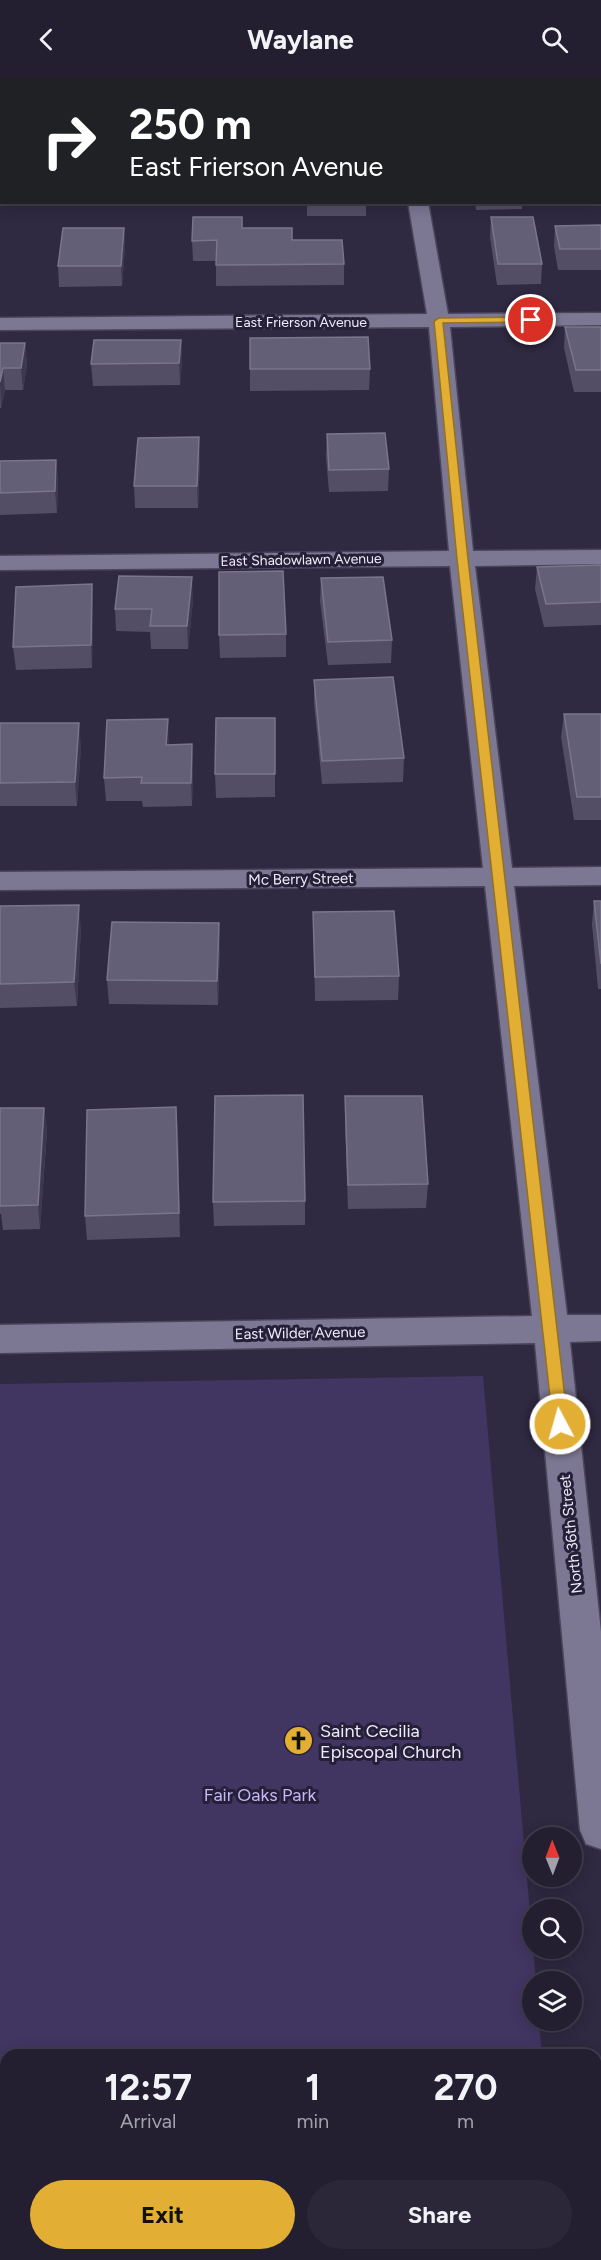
<!DOCTYPE html>
<style>
body{margin:0;font-family:Figtree,sans-serif;background:#2b2739;color:#f1f3f6;height:100vh;display:flex;flex-direction:column;font-size:22px;white-space:nowrap}
*{box-sizing:border-box;margin:0}
p{font-size:20px;color:#a3a2ab}
.icon{flex:none;width:33px;height:33px;fill:none;stroke:currentColor;stroke-width:2;stroke-linecap:round;stroke-linejoin:round}
.map{position:relative;flex:1;overflow:hidden}
.details{position:absolute;left:0px;top:1971px;width:602px;height:212px;display:flex;flex-direction:column;background:#231f31;border-radius:18px 18px 0 0;box-shadow:0 3px 15px #0003,0 0 0 2px #403d4d}
.details>*{flex:none}
.banner{position:absolute;left:0px;top:0px;width:602px;height:126px;box-shadow:0 3px 15px #0003,0 0 0 2px #403d4d;background:#202124;color:#fff;overflow:hidden}
.needle{width:39px;rotate:359deg}
.buttons{position:absolute;left:522px;top:1749px;display:grid;gap:12px}
.buttons a{display:grid;place-items:center;width:60px;height:60px;border-radius:50%;background:#231f31;box-shadow:0 3px 15px #0003,0 0 0 2px #403d4d;font-size:30px}
.pin{position:absolute;display:grid;place-items:center;width:51px;height:51px;color:#fff;margin:-26px;border:3px solid #fff;border-radius:50%;box-shadow:0 2px 6px #0007}
.me{position:absolute;width:66px;margin:-33px;rotate:354deg;stroke-linejoin:round;filter:drop-shadow(0 0 4px #0008)}
.turn{display:flex;align-items:center;gap:21px;height:126px;padding:0 30px;font-size:27px}
.turn .icon{width:78px;height:78px;stroke-width:2.5}
.turn b{display:block;font-size:42px;line-height:51px}
.eta{display:flex;justify-content:space-evenly;align-items:center;height:102px;text-align:center}
.eta b{font-size:36px;font-weight:700;line-height:42px}
.button{display:flex;gap:12px;margin-top:auto;padding:12px 30px}
.button a{flex:1;height:69px;border-radius:36px;background:#e2ae34;color:#111;font-size:24px;font-weight:700;line-height:69px;text-align:center}
.button a+a{background:#2b2739;color:#f1f3f6}
header{display:flex;justify-content:space-between;align-items:center;height:78px;padding:0 30px;background:#231f31;font-size:27px;font-weight:700}
.map>svg:first-child{display:block}
.green{fill:#413662}
.lines{fill:none;stroke-linecap:round;stroke-linejoin:round}
.service-casing{stroke:#4b455a;stroke-width:3}
.minor-casing{stroke:#4b455a;stroke-width:3}
.service{fill:#7c7793;fill-rule:evenodd}
.minor{fill:#7c7793;fill-rule:evenodd}
.wall{fill:#534e66}
.shaded-wall{fill:#3d3851}
.building{fill:#635f76;stroke:#79758b;stroke-width:1.5}
.route{fill:#e2ae34;stroke:#937122;stroke-width:1.5}
.labels{text-anchor:middle;dominant-baseline:central;stroke-width:6;stroke-linejoin:round;paint-order:stroke}
.far-street-label{font-size:14px;fill:#eeebfb;stroke:#251f37}
.street-label{font-size:15px;fill:#eeebfb;stroke:#251f37}
.near-poi-label{font-size:18px;fill:#eeebfb;stroke:#251f37;text-anchor:start}
.near-park-label{font-size:18px;fill:#c5b7f7;stroke:#251f37}
</style>
<header><svg class="icon" aria-label="back" viewBox="0 0 24 24"><path d="M15 5l-7 7 7 7"/></svg>Waylane<svg class="icon" aria-label="search" viewBox="0 0 24 24"><circle cx="10" cy="10" r="6"/><path d="M15 15l6 6"/></svg></header>
<div class="map">
<svg width="601" height="2182" viewBox="0 0 601 2182">
<rect width="100%" height="100%" fill="#2f2941"/>
<!-- green -->
<path class="green" d="M483,1298L536,1903L532,1904V1942L539,1943L542,1977H6V2176H560V2182H0V1306Z"/>
<g class="lines">
<defs>
<path id="service" d="M125,0H249L250,2H124Z"/>
<g id="minor">
<rect x="392" y="0" width="18" height="2"/>
<rect x="600" y="53" width="1" height="12"/>
<rect x="0" y="62" width="2" height="12"/>
<path d="M408,124H428L448,236L601,235V247L450,249L473,473L601,472V486L475,488L512,790L601,789V807L514,808L567,1237H601V1263L570,1264L601,1554V1771L586,1766L580,1752L535,1265L0,1275V1247L532,1238L485,808L0,812V794L483,790L450,488L0,492V478L449,473L429,249L0,252V240L427,236Z"/>
</g>
</defs>
<!-- service casing -->
<use href="#service" class="service-casing"/>
<!-- minor casing -->
<use href="#minor" class="minor-casing"/>
<!-- service -->
<use href="#service" class="service"/>
<!-- minor -->
<use href="#minor" class="minor"/>
</g>
<!-- wall -->
<g class="wall">
<path d="M581,0H601V44H600V2H581Z"/>
<rect x="80" y="124" width="46" height="1"/>
<rect x="307" y="124" width="59" height="14"/>
<path d="M475,124H522V131L476,132Z"/>
<path d="M491,139L542,186L541,206L497,207L490,159Z"/>
<path d="M601,147V192H558L554,168L555,148Z"/>
<path d="M124,150L125,170L122,208L59,209L58,188Z"/>
<path d="M243,150L292,162L344,186V207L216,208V183H193L192,163Z"/>
<path d="M565,249H601V314H574L564,270Z"/>
<path d="M250,260L370,291L369,312L250,313Z"/>
<path d="M181,262L182,283L180,307L93,308L91,286Z"/>
<path d="M0,265H25L27,287L23,312H5L1,330H0Z"/>
<path d="M327,356L389,391L388,413L329,414L326,378Z"/>
<path d="M200,381L198,430H135L134,408Z"/>
<path d="M56,382L58,404L57,435L0,437V383Z"/>
<path d="M601,487V547L544,549L535,511L537,489Z"/>
<path d="M321,500L392,562L391,585L328,587L320,523Z"/>
<path d="M92,506L93,529L92,590L16,592L13,569Z"/>
<path d="M193,522L188,571H151L150,554L116,553L115,531Z"/>
<path d="M286,556V579L220,580L219,557Z"/>
<path d="M314,602L404,680L403,704L322,706L314,625Z"/>
<path d="M564,636H601V742H574L561,659Z"/>
<path d="M275,640V719L216,720L215,696Z"/>
<path d="M0,645L81,668L77,728H0Z"/>
<path d="M192,666L193,690L192,728L143,729L142,723H106L104,700L169,667Z"/>
<path d="M594,823H601V911H598L592,846Z"/>
<path d="M0,828L81,850L77,928L0,930Z"/>
<path d="M313,834L399,898L398,922L315,923Z"/>
<path d="M220,869L218,927L109,926L107,902Z"/>
<path d="M345,1018L428,1106L426,1130L348,1131L345,1042Z"/>
<path d="M0,1030H44L47,1053L40,1151L3,1152L1,1136H0Z"/>
<path d="M178,1052L180,1159L87,1162L85,1138Z"/>
<path d="M305,1123V1147L214,1148L213,1124Z"/>
</g>
<!-- shaded-wall -->
<g class="shaded-wall">
<path d="M124,150L125,170L122,208L121,188Z"/>
<path d="M181,262L182,283L180,307L179,285Z"/>
<path d="M25,265L27,287L23,312L21,290Z"/>
<path d="M3,290L5,312L1,330L0,304Z"/>
<path d="M199,359L200,381L198,430L197,408Z"/>
<path d="M56,382L58,404L57,435L55,413Z"/>
<path d="M192,499L193,522L188,571L187,548Z"/>
<path d="M92,506L93,529L92,590L91,567Z"/>
<path d="M168,641L169,665L167,690L166,667Z"/>
<path d="M79,645L81,668L77,728L75,704Z"/>
<path d="M192,666L193,690L192,728L191,705Z"/>
<path d="M79,827L81,850L77,928L74,904Z"/>
<path d="M219,845L220,869L218,927L217,903Z"/>
<path d="M176,1029L178,1052L180,1159L179,1135Z"/>
<path d="M44,1030L47,1053L40,1151L38,1127Z"/>
</g>
<!-- building -->
<g class="building">
<path d="M523,0H575L576,2H523Z"/>
<path d="M588,0H601V24H600V2H588Z"/>
<path d="M193,139H242V150H292V162H342L344,186L216,187L217,162L192,163Z"/>
<path d="M491,139H533L542,186H498Z"/>
<path d="M601,147V171H560L555,148Z"/>
<path d="M63,150H124L121,188H58Z"/>
<path d="M565,249H601V292H576Z"/>
<path d="M368,259L370,291H250V260Z"/>
<path d="M94,262H181L179,285L91,286Z"/>
<path d="M0,265H25L21,290H3L0,304Z"/>
<path d="M385,355L389,391L329,392L327,356Z"/>
<path d="M199,359L197,408H134L138,360Z"/>
<path d="M56,382L55,413L0,415V383Z"/>
<path d="M601,487V524L546,526L537,489Z"/>
<path d="M283,493L286,556L219,557V494Z"/>
<path d="M119,498L192,499L187,548H150L152,531H115Z"/>
<path d="M383,499L392,562L328,564L321,500Z"/>
<path d="M92,506L91,567L13,569L16,509Z"/>
<path d="M393,599L404,680L322,683L314,602Z"/>
<path d="M564,636H601V719H577Z"/>
<path d="M216,640H275V696H215Z"/>
<path d="M168,641L166,667L192,666L191,705H141L142,699L104,700L107,642Z"/>
<path d="M0,645H79L75,704L0,705Z"/>
<path d="M594,823H601V886Z"/>
<path d="M79,827L74,904L0,906V828Z"/>
<path d="M394,833L399,898L315,899L313,834Z"/>
<path d="M112,844L219,845L217,903L107,902Z"/>
<path d="M303,1017L305,1123L213,1124L215,1018Z"/>
<path d="M345,1018H422L428,1106L348,1107Z"/>
<path d="M176,1029L179,1135L85,1138L87,1032Z"/>
<path d="M0,1030H44L38,1127L0,1128Z"/>
</g>
<!-- route -->
<path class="route" d="M531,239L535,240V244L443,245L468,481L568,1346L566,1350H555L553,1346L457,481L434,243L439,240Z"/>
<!-- icons -->
<defs>
<symbol id="church-disc" viewBox="-11 -11 22 22"><circle r="9.5" fill="#e2ae34" stroke="#251f37"/><path d="M-1.2-6h2.4v3.5h3.3v2.4h-3.3V6h-2.4V-.1h-3.3v-2.4h3.3Z" fill="#111"/></symbol>
</defs>
<g fill-rule="evenodd">
<use href="#church-disc" x="282" y="1646" width="33" height="33"/>
</g>
<g class="labels">
<!-- far-street labels -->
<g class="far-street-label">
<text x="301" y="244">East Frierson Avenue</text>
<text transform="translate(301 482) rotate(-1)">East Shadowlawn Avenue</text>
</g>
<!-- street labels -->
<g class="street-label">
<text transform="translate(301 801) rotate(-1)">Mc Berry Street</text>
<text transform="translate(300 1255) rotate(-1)">East Wilder Avenue</text>
<text transform="translate(571 1456) rotate(-96)">North 36th Street</text>
</g>
<!-- near-poi labels -->
<g class="near-poi-label">
<text x="320" y="1653">Saint Cecilia<tspan x="320" dy="21">Episcopal Church</tspan></text>
</g>
<!-- near-park labels -->
<g class="near-park-label">
<text x="260" y="1717">Fair Oaks Park</text>
</g>
</g>
</svg>
<div class="buttons">
<a><svg class="needle" viewBox="-14 -14 28 28"><path d="M0-13l5 13h-10z" fill="#e53935"/><path d="M0 13l5-13h-10z" fill="#a3a2ab"/></svg></a>
<a><svg class="icon" aria-label="search" viewBox="0 0 24 24"><circle cx="10" cy="10" r="6"/><path d="M15 15l6 6"/></svg></a>
<a><svg class="icon" aria-label="layers" viewBox="0 0 24 24"><path d="M12 4l9 5-9 5-9-5zM3 14l9 5 9-5"/></svg></a>
</div>
<div class="pin" style="left:531px;top:242px;background:#d93025"><svg class="icon" aria-label="arrive" viewBox="0 0 24 24"><path d="M6 21V4h12l-3 4 3 4H6"/></svg></div>
<svg class="me" style="left:560px;top:1346px" viewBox="-20 -20 40 40"><circle r="17" fill="#e2ae34" stroke="#fff" stroke-width="3"/><path d="M0-11L8 9 0 5-8 9z" fill="#fff"/></svg>
<div class="banner">
<div class="turn"><svg class="icon" aria-label="right" viewBox="0 0 24 24"><path d="M7 20v-9h11M14 6l5 5-5 5"/></svg><div><b>250 m</b>East Frierson Avenue</div></div>
</div>
<section class="details">
<div class="eta">
<div><b>12:57</b><p>Arrival</p></div>
<div><b>1</b><p>min</p></div>
<div><b>270</b><p>m</p></div>
</div>
<div class="button"><a>Exit</a><a>Share</a></div>
</section>
</div>
